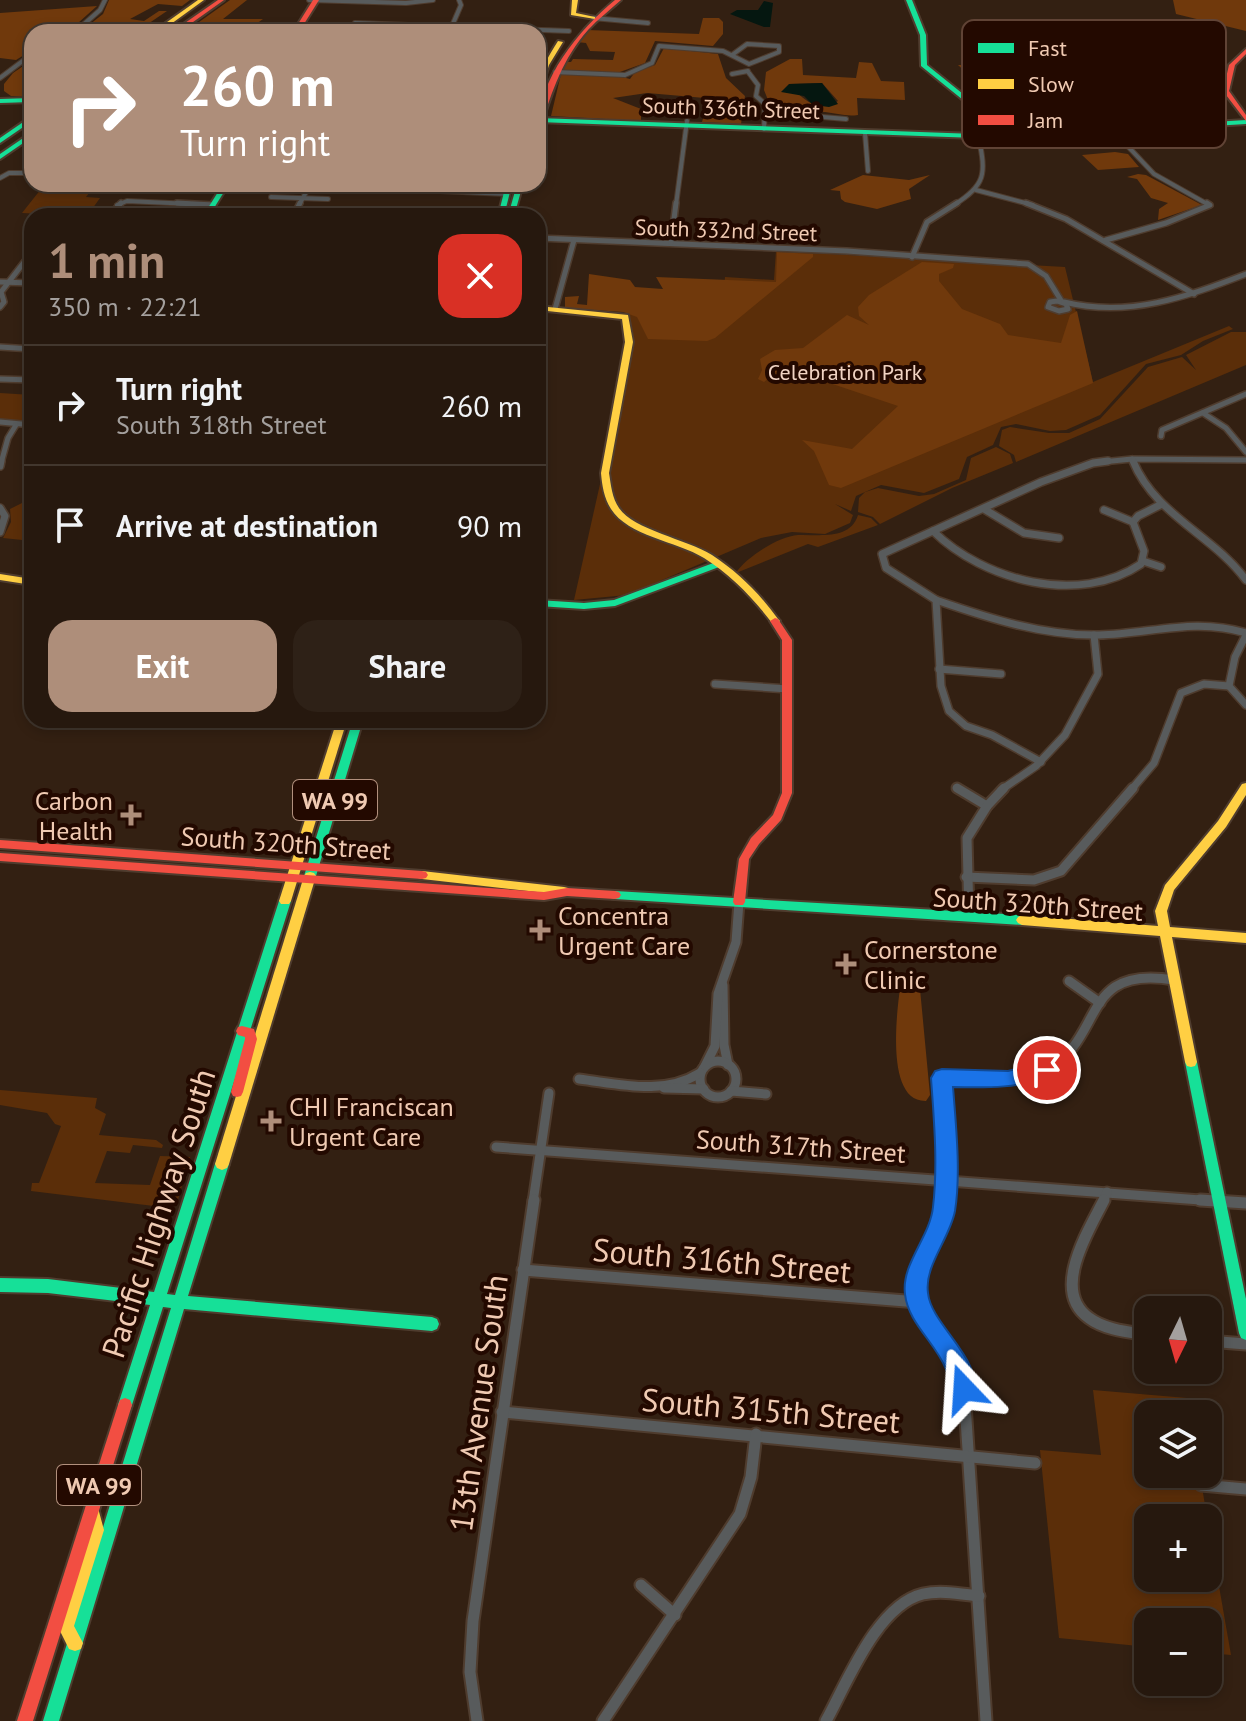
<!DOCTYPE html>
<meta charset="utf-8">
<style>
body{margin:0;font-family:"PT Sans",sans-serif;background:#2e2117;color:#f1f3f6;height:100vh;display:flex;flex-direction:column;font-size:30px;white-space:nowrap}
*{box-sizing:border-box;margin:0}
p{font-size:26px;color:#a4a09e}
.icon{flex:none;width:44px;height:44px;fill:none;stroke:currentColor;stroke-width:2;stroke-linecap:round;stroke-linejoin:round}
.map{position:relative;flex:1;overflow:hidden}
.drawer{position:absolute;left:24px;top:208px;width:522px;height:520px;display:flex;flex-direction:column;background:#26180e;border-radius:24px;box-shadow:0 4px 12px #0003,0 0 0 2px #42372e}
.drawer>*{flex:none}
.hud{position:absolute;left:24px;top:24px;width:522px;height:168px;border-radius:24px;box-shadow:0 4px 12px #0003,0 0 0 2px #42372e;background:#ae8e7a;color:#fff;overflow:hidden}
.needle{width:52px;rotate:185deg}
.fabs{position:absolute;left:1134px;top:1296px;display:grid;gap:16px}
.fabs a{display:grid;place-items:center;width:88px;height:88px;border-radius:16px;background:#26180e;box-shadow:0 4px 12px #0003,0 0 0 2px #42372e;font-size:40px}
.pin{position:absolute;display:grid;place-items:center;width:68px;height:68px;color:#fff;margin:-34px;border:4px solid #fff;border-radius:50%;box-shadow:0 2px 8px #0007}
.me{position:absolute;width:88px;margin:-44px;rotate:340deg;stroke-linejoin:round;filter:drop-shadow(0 0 6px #0008)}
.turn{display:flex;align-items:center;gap:28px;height:168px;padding:0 24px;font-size:36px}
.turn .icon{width:104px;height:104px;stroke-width:2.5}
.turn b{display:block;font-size:56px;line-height:68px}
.round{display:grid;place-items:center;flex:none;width:84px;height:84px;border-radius:24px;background:#2e2117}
.head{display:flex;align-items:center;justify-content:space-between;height:136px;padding:0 24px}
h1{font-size:48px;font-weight:600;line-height:60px;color:#ae8e7a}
.button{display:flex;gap:16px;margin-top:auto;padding:16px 24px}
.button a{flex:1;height:92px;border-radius:24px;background:#ae8e7a;color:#fff;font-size:32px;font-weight:600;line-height:92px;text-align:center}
.button a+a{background:#2e2117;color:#f1f3f6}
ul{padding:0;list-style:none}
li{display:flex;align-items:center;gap:24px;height:120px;padding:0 24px;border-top:2px solid #42372e}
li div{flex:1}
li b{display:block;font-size:30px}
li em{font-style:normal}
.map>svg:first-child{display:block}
.green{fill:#5b2e09}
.forest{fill:#70390c;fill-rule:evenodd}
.water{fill:#051710}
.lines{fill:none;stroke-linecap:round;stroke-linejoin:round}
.street-far4-casing{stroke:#4f3c2e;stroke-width:6}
.street-far3-casing{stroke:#4f3c2e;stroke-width:8}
.street-far2-casing{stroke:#4f3c2e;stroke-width:10}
.street-far1-casing{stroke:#4f3c2e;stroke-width:13}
.street-casing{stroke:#4f3c2e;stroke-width:15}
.fast-casing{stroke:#4f3c2e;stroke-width:4}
.slow-casing{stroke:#4f3c2e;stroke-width:4}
.jam-casing{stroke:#4f3c2e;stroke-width:4}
.street-far4{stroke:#585b5c;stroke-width:4}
.street-far3{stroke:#585b5c;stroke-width:5}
.street-far2{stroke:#585b5c;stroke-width:7}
.street-far1{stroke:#585b5c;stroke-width:9}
.street{stroke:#585b5c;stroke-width:11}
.fast{fill:#16e098;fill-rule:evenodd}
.slow{fill:#ffcf43;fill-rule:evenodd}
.jam{fill:#f24e42;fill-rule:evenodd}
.route{fill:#1a73e8;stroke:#114b97;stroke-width:2}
.poi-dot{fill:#ae8e7a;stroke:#230900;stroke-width:3}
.labels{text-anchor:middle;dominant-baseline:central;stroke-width:8;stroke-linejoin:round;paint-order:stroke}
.far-street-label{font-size:22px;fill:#f0cab2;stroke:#230900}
.far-park-label{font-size:22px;fill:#f1d4c3;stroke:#230900}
.shield{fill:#230900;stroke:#b2907d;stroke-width:2}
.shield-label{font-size:24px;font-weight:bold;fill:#f0cab2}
.poi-label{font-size:26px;fill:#f0cab2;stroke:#230900;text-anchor:start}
.street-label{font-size:26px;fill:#f0cab2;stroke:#230900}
.near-street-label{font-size:32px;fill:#f0cab2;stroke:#230900}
.key{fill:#230900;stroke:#604335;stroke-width:2}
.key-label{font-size:22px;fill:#f0cab2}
</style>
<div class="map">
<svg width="1246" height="1721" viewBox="0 0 1246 1721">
<rect width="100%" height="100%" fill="#332012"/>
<!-- green -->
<g class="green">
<path d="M45,184H96L86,197L100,198L87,216L22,213Z"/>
<path d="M776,251L1065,267L1093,382L1229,326L1233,329L1203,341L1181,355L1146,364L1100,415L1066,430L1050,431L1016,424L1001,427L993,445L967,457L959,479L924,493L881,485L856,496L851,511L835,504L853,515L850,523L825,534L792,532L761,538L627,595L574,600L633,337L629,316L624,313L722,309L725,277L774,280Z"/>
<path d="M1231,332H1246V365L1016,462L1014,455L999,446L1002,430L1010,427L1049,433H1069L1100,419L1148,367L1182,357L1196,370L1186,355Z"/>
<path d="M0,393L32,395V422L0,419Z"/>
<path d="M996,447L1010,454L1013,463L952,488L880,524L873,517L858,512L859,498L865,492L878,488L919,496L934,494L966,480L971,458Z"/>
<path d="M32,498V541L3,538L11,522L10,509Z"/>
<path d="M858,515L871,518L878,525L818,547L808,544L736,573C745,558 779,536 798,535C818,534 850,541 858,515Z"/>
<path d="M0,1090L97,1098L95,1108L106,1114L99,1135L156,1140L163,1145L162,1148L133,1145L130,1153L107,1151L95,1183L150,1185L160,1156L190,1157L178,1200L162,1207L31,1191L32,1183H39L61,1126L55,1124L47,1113L0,1105Z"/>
<path d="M1093,1390L1187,1398L1189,1414H1148V1474H1200L1207,1518H1148V1578H1208V1523L1231,1655L1208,1653V1622H1148V1647L1059,1638L1040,1450L1101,1455Z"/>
</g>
<!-- forest -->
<g class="forest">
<path d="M109,0H190L182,6L158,4L130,19L144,21L159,11H167L136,32H80L103,14Z"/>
<path d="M230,0H247L223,19H263L245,32H185Z"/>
<path d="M1173,0H1246V31L1176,14Z"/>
<path d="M97,6L68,32H32V50L16,60L0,58V13Z"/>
<path d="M703,18H719L723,22V34L713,46L655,41L645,63L617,73L562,70L565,62H571L573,59L613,60L615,52L590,51L586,43L577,42L587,30L699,34Z"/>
<path d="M973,39L1006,40L1155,57L1142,62L1084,53L1071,68L1083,87L1062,78H1041L1030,95L1019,79L976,81L958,65H971L964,43ZM1009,44L1047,63L1021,69L978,63L986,45Z"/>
<path d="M664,48L718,54L726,78L745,96L741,124L702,122L708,100L705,98L647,93L613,98L641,109V121L551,116L561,74L618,76L630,79L635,72L655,65Z"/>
<path d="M790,59H802L803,75L856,78L859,62L872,63L881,81L904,82L905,100L857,98L858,115C846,117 836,113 825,112C799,111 791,114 768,100L764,90L766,72ZM822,83L838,101C818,114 802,99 789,84Z"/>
<path d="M32,60V97L11,96L4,91V84L13,73Z"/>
<path d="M1115,152L1128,154L1139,167L1098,170L1082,155Z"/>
<path d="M1138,174L1146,175L1202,205L1158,220L1159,209L1168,203L1151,198L1137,179L1127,177Z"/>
<path d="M863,175L909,180L930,175L909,189L911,199L877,209L845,202L841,199L840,191L830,190Z"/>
<path d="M777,252L813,254V257L715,338L707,341L648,339L637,317L623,312L565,308V297L579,296L577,304L587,305L589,274L630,280L635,287L663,289L656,277L776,282Z"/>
<path d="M922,262L954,264L953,268L939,274V281L962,309L1000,324L1008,335L1061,343L1070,315L1077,311L1093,383L841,488L829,485L814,451L802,440L852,449L898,406L782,367L764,382L758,379L762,370L760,359L775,350L803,348L847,315L869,325L859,316L858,307L869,295Z"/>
<path d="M900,988L920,989L930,1095L926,1101C885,1102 897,1012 900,988Z"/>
</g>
<!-- water -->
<g class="water">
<path d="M764,1L773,3L770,27H764L730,14L737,10H758Z"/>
<path d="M822,83L838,104L829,107L813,105L804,96L781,92L789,84Z"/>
</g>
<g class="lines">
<defs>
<g id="street-far4">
<path d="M309,0L406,3L433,0"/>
<path d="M593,18L648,23"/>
<path d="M355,23L569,31"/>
<path d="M452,26L461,5L459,0"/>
<path d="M75,32L100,10L105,0"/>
<path d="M555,72L625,75L652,63L659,46L723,51L749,64L779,52V46L747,44L732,55"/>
<path d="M749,73L758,85L756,96L765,104L764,129"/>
<path d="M732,74L748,71"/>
<path d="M0,78L32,54"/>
<path d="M765,112L846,119"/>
<path d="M865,133L868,171"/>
<path d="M0,178L9,173H32"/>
<path d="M283,184L507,194"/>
<path d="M976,190L1033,205"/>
<path d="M271,197L328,199"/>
<path d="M117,205L127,201L213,205"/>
<path d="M299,205L310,185"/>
<path d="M676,205L687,121"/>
<path d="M954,205C986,185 986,174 979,139"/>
<path d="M1209,205L1154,174L1088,104L1085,93L1107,86L1228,88"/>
</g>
<g id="street-far3">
<path d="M177,203L213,205"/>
<path d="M1026,203L1066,219L1194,294"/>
<path d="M109,216L121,203"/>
<path d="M224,216H271"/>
<path d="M288,216L295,213L300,203"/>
<path d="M538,238L847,251L1028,264L1046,276L1062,302"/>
<path d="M1106,240L1166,223L1210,205L1207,203"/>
<path d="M671,243L676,203"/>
<path d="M912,257L927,222L957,203"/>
<path d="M0,282L32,283"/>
<path d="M1057,301L1066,304L1068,309L1059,311L1048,307L1050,302Z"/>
<path d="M1064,302C1129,318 1186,297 1246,274"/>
<path d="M0,307L4,302L1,292L32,252"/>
<path d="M555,309L574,240"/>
<path d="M0,347L32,349"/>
<path d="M0,379L32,380"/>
<path d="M1203,413L1226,428L1246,452"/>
<path d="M0,422L32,425"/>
<path d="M1161,436L1162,430L1246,394"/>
<path d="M1132,459L1134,463"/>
<path d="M1,463L8,438L16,425"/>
<path d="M1092,463L1132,459L1246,460"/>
</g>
<g id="street-far2">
<path d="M1133,461C1155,515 1213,535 1246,580"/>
<path d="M0,466L1,461"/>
<path d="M0,508L5,516L0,532"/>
<path d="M984,509L1024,533L1059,538"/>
<path d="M1104,510L1133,522"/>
<path d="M1133,522L1138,516L1162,504"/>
<path d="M933,531C984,581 1079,606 1141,564L1144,551L1133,522"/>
<path d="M1143,561L1161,567"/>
<path d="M936,600C988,618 1043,636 1099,635C1150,634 1195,617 1246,633"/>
<path d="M1246,635L1235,657L1229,686L1246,705"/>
<path d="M939,669L1001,674"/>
<path d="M715,684L788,689"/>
<path d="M1041,762L992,735L966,726L949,711L941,686L936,600L886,568L882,554L1041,482L1093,463L1108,461"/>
<path d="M957,788L960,790"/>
<path d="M1001,790L1036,766L1065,735L1098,674L1094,635"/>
<path d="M1131,790L1154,763L1181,693L1204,684L1229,686"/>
</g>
<g id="street-far1">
<path d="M957,788L987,806"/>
<path d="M966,877L1034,880L1061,871L1133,788"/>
<path d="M969,916L967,838L987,806L1004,788"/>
<path d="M1069,981L1100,1003"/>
<path d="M723,985L724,1045L728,1065"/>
<circle cx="718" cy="1079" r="18"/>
<path d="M705,1066L715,1046L718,994L736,942L739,902"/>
<path d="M579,1079C620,1084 663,1096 700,1073"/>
<path d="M664,1088L704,1089"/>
<path d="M731,1091L766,1094"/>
<path d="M496,1147L1227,1202"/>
<path d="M533,1202L549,1093"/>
<path d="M945,1202L947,1149L942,1078C975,1079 1014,1085 1045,1070C1106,1040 1078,964 1174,980"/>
<path d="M1103,1202L1107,1192"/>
</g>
<g id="street">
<path d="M946,1200C942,1230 921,1253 916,1282C912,1314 941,1334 954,1359C959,1368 961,1379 964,1389L986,1721"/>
<path d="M1104,1200C1089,1230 1050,1291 1089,1318C1105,1330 1129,1332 1148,1335"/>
<path d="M1200,1200L1246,1203"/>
<path d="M523,1270L918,1302"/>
<path d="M1208,1341L1246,1344"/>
<path d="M502,1412L1035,1463"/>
<path d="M1201,1485L1246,1489"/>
<path d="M641,1585L675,1615"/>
<path d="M477,1721L470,1672L473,1621L534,1200"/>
<path d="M603,1721L740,1514L751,1477L756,1434"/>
<path d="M826,1721C847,1683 877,1605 923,1594C941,1590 961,1594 979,1596"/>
</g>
<g id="fast">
<path d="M906,0H912L926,35L927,65L973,102L981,134L1001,135L1246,120V124L1001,139L982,138L979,141L976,138L538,122V118L975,134L968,104L921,66L920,35Z"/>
<path d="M32,98V102L0,103V99Z"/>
<path d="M32,116V121L0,143V138Z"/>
<path d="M32,132V137L0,159V154Z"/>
<path d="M223,184H229L209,216H203Z"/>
<path d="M506,184H512L504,216H498Z"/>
<path d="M517,184H523L514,216H508Z"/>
<path d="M716,562L719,563V567L615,606L584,609L538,606V600L584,603L614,600Z"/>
<path d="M353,720H363L316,876L314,879H306L304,876Z"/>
<path d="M615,891L1022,915L1026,917L1028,920L1026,923L1022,925L615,899L611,898L609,895L611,892Z"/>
<path d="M285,897L289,898L291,901L167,1294L175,1295L215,1164L217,1160L222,1158L227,1160L229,1164L188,1296L432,1317L437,1319L439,1324L437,1329L432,1331L184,1309L59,1721H43L171,1308L163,1307L132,1405L130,1410L125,1412L120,1410L118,1405L150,1305L48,1293L0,1292V1278L48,1279L154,1292L279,901L281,898Z"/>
<path d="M1191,1057L1195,1058L1197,1062L1246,1299V1340L1241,1338L1239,1333L1185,1062L1187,1058Z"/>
</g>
<g id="slow">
<path d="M198,0H204L160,32H153Z"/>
<path d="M572,0H578L576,13L595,17V19L571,15Z"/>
<path d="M558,41L563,42L549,65L541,90L538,92C538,72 548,57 558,41Z"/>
<path d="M538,306L628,315L633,342L609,473C611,485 612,498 619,508C634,530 686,539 712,555C738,572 760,594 778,619L780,621L778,623H772C753,598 731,575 704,558C676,541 628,536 611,509C604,498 602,485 601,473L625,342L622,319L538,310Z"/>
<path d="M0,574L32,579V585L0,580Z"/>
<path d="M337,720H347L291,901L289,904H281L279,901Z"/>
<path d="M1246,783V795L1226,827L1174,890L1167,911L1170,927L1246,933V943L1172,937L1197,1062L1195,1066L1191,1067L1187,1066L1185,1062L1160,936L1022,925L1018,923L1016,920L1018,917L1022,915L1158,926L1155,911L1165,885L1218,821L1242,784Z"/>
<path d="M422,871L564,887L568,888L570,891L568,894L564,895L422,879L418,878L416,875L418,872Z"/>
<path d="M310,872L314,873L316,876L229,1164L227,1168L222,1170L217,1168L215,1164L304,876L306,873Z"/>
<path d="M93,1505L98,1508L104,1530L74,1626L83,1643L81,1649L75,1651L69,1649L58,1627L88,1530L85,1513L88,1508Z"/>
</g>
<g id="jam">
<path d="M218,0H224L179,32H172Z"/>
<path d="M313,0H319L299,32H293Z"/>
<path d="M615,0H621C610,10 598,19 588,30C563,58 552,91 541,126L538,128C538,79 579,30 615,0Z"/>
<path d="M1246,49V54L1235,65L1229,91L1246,115V121L1223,91L1229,65Z"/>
<path d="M775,618L778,619L792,640V793L781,820L759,844L749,859L745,902L743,905H735L733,902L739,859L751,838L773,815L782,793V640L770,621Z"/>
<path d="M0,840L422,871L426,872L428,875L426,878L422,879L0,848Z"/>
<path d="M0,853L544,892L567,888L615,891L619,892L621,895L619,898L615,899L567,896L544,900L0,861Z"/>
<path d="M242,1026L254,1029L257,1039L243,1092L241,1096L237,1097L233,1096L231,1092L245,1039V1037L238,1035L236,1031L238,1027Z"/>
<path d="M125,1398L130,1400L132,1405L33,1721H17L118,1405L120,1400Z"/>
</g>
</defs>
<!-- street-far4 casing -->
<use href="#street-far4" class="street-far4-casing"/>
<!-- street-far3 casing -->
<use href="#street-far3" class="street-far3-casing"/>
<!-- street-far2 casing -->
<use href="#street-far2" class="street-far2-casing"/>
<!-- street-far1 casing -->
<use href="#street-far1" class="street-far1-casing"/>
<!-- street casing -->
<use href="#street" class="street-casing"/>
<!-- fast casing -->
<use href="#fast" class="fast-casing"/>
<!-- slow casing -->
<use href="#slow" class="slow-casing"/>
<!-- jam casing -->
<use href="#jam" class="jam-casing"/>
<!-- street-far4 -->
<use href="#street-far4" class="street-far4"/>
<!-- street-far3 -->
<use href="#street-far3" class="street-far3"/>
<!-- street-far2 -->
<use href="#street-far2" class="street-far2"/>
<!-- street-far1 -->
<use href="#street-far1" class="street-far1"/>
<!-- street -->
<use href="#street" class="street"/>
<!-- fast -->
<use href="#fast" class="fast"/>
<!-- slow -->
<use href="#slow" class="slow"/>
<!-- jam -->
<use href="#jam" class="jam"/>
</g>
<!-- route -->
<path class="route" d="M1047,1061L1054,1064L1057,1070L1054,1076C1019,1088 989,1088 953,1087C956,1125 961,1174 955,1211C950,1238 924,1266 928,1293C931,1326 987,1361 972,1398L964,1401L955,1398C951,1388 949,1378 946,1369C935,1342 908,1323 905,1294C901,1264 930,1237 933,1207C938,1165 934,1120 931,1078L935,1071L942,1069L1008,1071Z"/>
<!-- markers -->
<g class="poi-dot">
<path d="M127 803h8v8h8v8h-8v8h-8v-8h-8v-8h8z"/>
<path d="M536 918h8v8h8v8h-8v8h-8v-8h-8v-8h8z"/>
<path d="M842 952h8v8h8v8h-8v8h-8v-8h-8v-8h8z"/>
<path d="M267 1109h8v8h8v8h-8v8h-8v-8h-8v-8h8z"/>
</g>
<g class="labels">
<!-- far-street labels -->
<g class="far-street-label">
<text transform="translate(731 108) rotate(2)">South 336th Street</text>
<text transform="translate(726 230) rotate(2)">South 332nd Street</text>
</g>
<!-- far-park labels -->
<g class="far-park-label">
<text x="845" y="372">Celebration Park</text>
</g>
<!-- shield labels -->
<g class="shield">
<rect x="293" y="780" width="84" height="40" rx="6"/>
<rect x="57" y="1465" width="84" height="40" rx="6"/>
</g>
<g class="shield-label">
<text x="335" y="800">WA 99</text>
<text x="99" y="1485">WA 99</text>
</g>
<!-- poi labels -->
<g class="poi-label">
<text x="113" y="800" text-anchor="end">Carbon<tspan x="113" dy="30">Health</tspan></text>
<text x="558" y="915">Concentra<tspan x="558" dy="30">Urgent Care</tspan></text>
<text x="864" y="949">Cornerstone<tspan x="864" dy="30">Clinic</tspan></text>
<text x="289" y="1106">CHI Franciscan<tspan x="289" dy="30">Urgent Care</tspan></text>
</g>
<!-- street labels -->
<g class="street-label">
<text transform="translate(286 843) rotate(4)">South 320th Street</text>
<text transform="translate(1038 904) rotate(4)">South 320th Street</text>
<text transform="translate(801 1146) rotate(4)">South 317th Street</text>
</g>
<!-- near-street labels -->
<g class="near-street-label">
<text transform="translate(158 1213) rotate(-72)">Pacific Highway South</text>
<text transform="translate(722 1260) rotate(5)">South 316th Street</text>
<text transform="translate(478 1403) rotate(-82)">13th Avenue South</text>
<text transform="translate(771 1410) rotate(5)">South 315th Street</text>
</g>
</g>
<!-- legend -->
<rect x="962" y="20" width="264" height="128" rx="12" class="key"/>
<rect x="978" y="43" width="36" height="10" fill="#16e098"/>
<rect x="978" y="79" width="36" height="10" fill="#ffcf43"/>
<rect x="978" y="115" width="36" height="10" fill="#f24e42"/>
<g class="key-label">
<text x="1028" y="56">Fast</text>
<text x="1028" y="92">Slow</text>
<text x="1028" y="128">Jam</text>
</g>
</svg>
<div class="fabs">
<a><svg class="needle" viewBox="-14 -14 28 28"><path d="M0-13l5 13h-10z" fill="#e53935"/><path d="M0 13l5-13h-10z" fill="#a4a09e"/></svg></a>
<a><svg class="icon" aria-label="layers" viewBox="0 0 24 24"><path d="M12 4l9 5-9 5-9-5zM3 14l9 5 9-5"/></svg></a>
<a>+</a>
<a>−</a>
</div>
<div class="pin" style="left:1047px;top:1070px;background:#d93025"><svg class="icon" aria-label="arrive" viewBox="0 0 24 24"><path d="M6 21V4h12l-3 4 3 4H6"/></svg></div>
<svg class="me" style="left:964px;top:1389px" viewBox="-20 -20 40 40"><path d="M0-17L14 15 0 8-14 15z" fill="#1a73e8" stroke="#fff" stroke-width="4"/></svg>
<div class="hud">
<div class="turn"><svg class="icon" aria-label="right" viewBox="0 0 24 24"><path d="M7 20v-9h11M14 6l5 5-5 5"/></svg><div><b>260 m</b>Turn right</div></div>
</div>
<section class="drawer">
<div class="head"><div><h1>1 min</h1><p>350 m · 22:21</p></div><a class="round" style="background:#d93025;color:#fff"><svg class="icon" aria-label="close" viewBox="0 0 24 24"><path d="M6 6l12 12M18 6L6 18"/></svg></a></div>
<ul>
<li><svg class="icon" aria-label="right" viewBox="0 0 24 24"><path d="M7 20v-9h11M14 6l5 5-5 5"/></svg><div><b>Turn right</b><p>South 318th Street</p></div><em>260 m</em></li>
<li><svg class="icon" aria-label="arrive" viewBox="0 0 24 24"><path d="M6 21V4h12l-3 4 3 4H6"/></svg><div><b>Arrive at destination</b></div><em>90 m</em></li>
</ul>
<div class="button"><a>Exit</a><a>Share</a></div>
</section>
</div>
